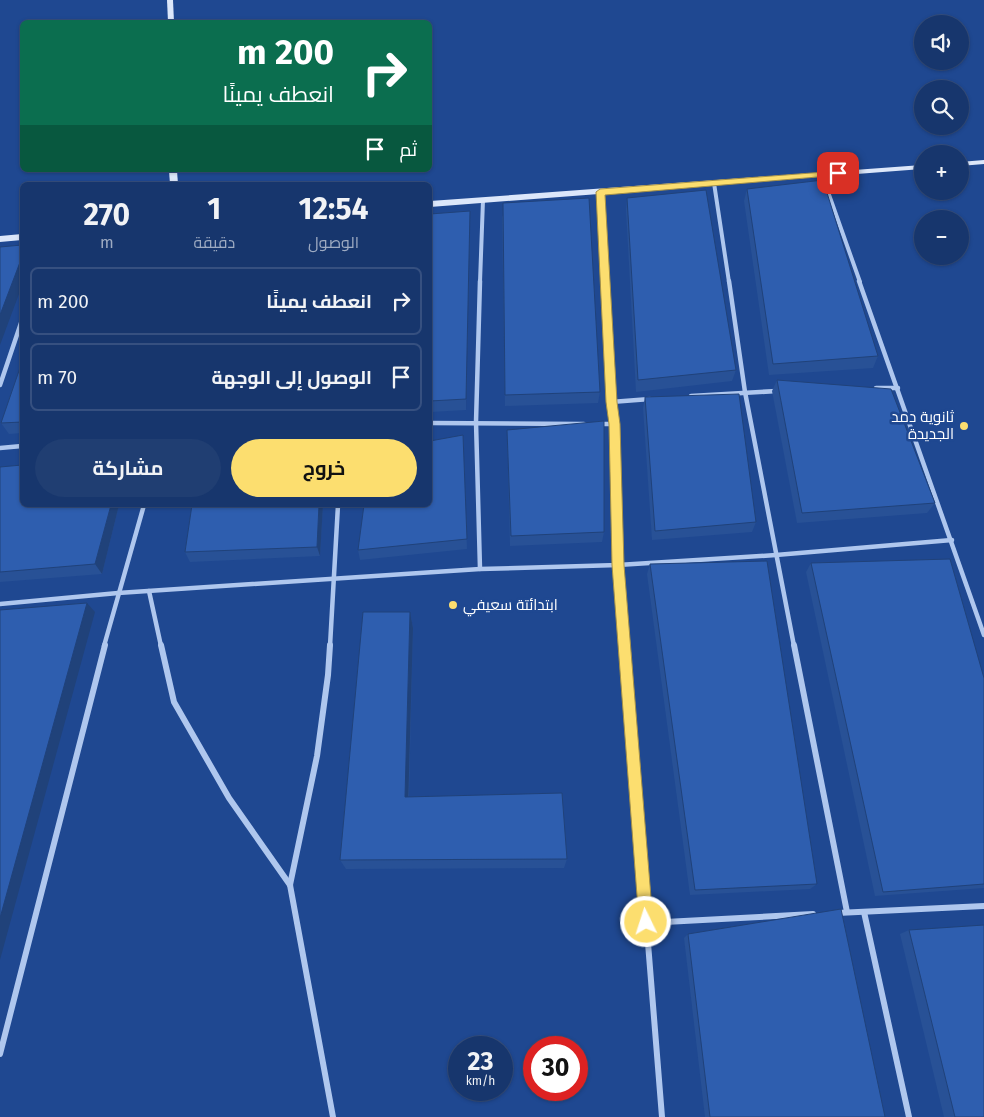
<!DOCTYPE html>
<html lang="ar">
<meta charset="utf-8">
<style>
body{margin:0;font-family:"Fira Sans",Cairo,sans-serif;background:#203e72;color:#f1f3f6;direction:rtl;height:100vh;display:flex;flex-direction:column;font-size:19px;white-space:nowrap}
*{box-sizing:border-box;margin:0}
p{font-size:16px;color:#9eabc2}
.icon{flex:none;width:28px;height:28px;fill:none;stroke:currentColor;stroke-width:2;stroke-linecap:round;stroke-linejoin:round}
.map{position:relative;flex:1;overflow:hidden;direction:ltr}
.details{position:absolute;left:20px;top:182px;width:412px;height:325px;display:flex;flex-direction:column;background:#17366d;border-radius:8px;box-shadow:0 1px 4px #0004,0 0 0 1px #365080;direction:rtl}
.details>*{flex:none}
.guide{position:absolute;left:20px;top:20px;width:412px;height:152px;border-radius:8px;box-shadow:0 1px 4px #0004,0 0 0 1px #365080;direction:rtl;background:#0b6e4f;color:#fff;overflow:hidden}
.fabs{position:absolute;left:914px;top:15px;display:grid;gap:10px}
.fabs a{display:grid;place-items:center;width:55px;height:55px;border-radius:50%;background:#17366d;box-shadow:0 1px 4px #0004,0 0 0 1px #365080;font-size:25px}
.speed{position:absolute;left:448px;top:1036px;display:flex;gap:10px;font-size:25px;font-weight:700;text-align:center}
.speed>*{display:grid;place-content:center;width:65px;height:65px;border-radius:50%;background:#17366d;box-shadow:0 1px 4px #0004,0 0 0 1px #365080;line-height:1}
.speed small{font-size:12px;font-weight:400}
.speed .limit{border:8px solid #d22;background:#fff;color:#111}
.pin{position:absolute;display:grid;place-items:center;width:42px;height:42px;color:#fff;margin:-21px;border-radius:10px;box-shadow:0 2px 8px #0006}
.me{position:absolute;width:55px;margin:-28px;rotate:356deg;stroke-linejoin:round;filter:drop-shadow(0 0 4px #0008)}
.turn{display:flex;align-items:center;gap:18px;height:105px;padding:0 15px;font-size:22px}
.turn .icon{width:65px;height:65px;stroke-width:2.5}
.turn b{display:block;font-size:35px;line-height:42px}
.then{display:flex;align-items:center;height:48px;padding:0 15px;background:#0003;gap:10px;font-size:19px}
.eta{display:flex;justify-content:space-evenly;align-items:center;height:85px;text-align:center}
.eta b{font-size:30px;font-weight:700;line-height:35px}
.action{display:flex;gap:10px;margin-top:auto;padding:10px 15px}
.action a{flex:1;height:58px;border-radius:30px;background:#fcde6f;color:#111;font-size:20px;font-weight:700;line-height:58px;text-align:center}
.action a+a{background:#203e72;color:#f1f3f6}
ul{padding:0;list-style:none}
li{display:flex;align-items:center;gap:15px;height:68px;margin:0 10px 8px;padding:0 5px;border:2px solid #365080;border-radius:8px}
li div{flex:1}
li b{display:block;font-size:19px}
li em{font-style:normal}
.map>svg:first-child{display:block}
.lines{fill:none;stroke-linecap:round;stroke-linejoin:round}
.street-far2{stroke:#afc7ee;stroke-width:4}
.street-far1{stroke:#afc7ee;stroke-width:4.5}
.street{stroke:#afc7ee;stroke-width:6}
.secondary{fill:#dce7fa;fill-rule:evenodd}
.wall{fill:#285196}
.shaded-wall{fill:#20427a}
.building{fill:#2e5eaf;stroke:#20427a}
.route{fill:#fcde6f;stroke:#a49048}
.poi-dot{fill:#fcde6f;stroke:#1f4891;stroke-width:2}
.labels{text-anchor:middle;dominant-baseline:central;stroke-width:5;stroke-linejoin:round;paint-order:stroke}
.poi-label{font-size:15px;fill:#fff;stroke:#1f4891;text-anchor:end}
</style>
<div class="map">
<svg width="984" height="1117" viewBox="0 0 984 1117">
<rect width="100%" height="100%" fill="#1f4891"/>
<g class="lines">
<!-- street-far2 -->
<g class="street-far2">
<path d="M822,175L860,282"/>
<path d="M714,183L729,282"/>
<path d="M600,192L605,282"/>
<path d="M480,282L483,200"/>
</g>
<!-- street-far1 -->
<g class="street-far1">
<path d="M605,281L614,424L618,565L624,646"/>
<path d="M729,281L745,392L794,646"/>
<path d="M859,281L984,635"/>
<path d="M0,385L22,320"/>
<path d="M876,388H898"/>
<path d="M691,396L777,391"/>
<path d="M611,402L650,399"/>
<path d="M430,423L584,424"/>
<path d="M598,424H614"/>
<path d="M0,448L22,446"/>
<path d="M480,569L476,422L480,281"/>
<path d="M149,591L161,646"/>
<path d="M0,604L118,593L480,569L618,565L776,555L952,540"/>
<path d="M104,646L144,505"/>
<path d="M330,646L338,505"/>
</g>
<!-- street -->
<g class="street">
<path d="M161,645L174,702L229,798L290,885"/>
<path d="M330,645L328,675L317,756L290,885L333,1117"/>
<path d="M624,645L662,1117"/>
<path d="M794,645L847,912"/>
<path d="M864,912L909,1117"/>
<path d="M837,913L984,906"/>
<path d="M646,923L813,914"/>
<path d="M0,1054L105,645"/>
</g>
<!-- secondary -->
<g class="secondary">
<path d="M167,0H173L174,22H168Z"/>
<path d="M984,160V164L960,166V162Z"/>
<path d="M922,165V169L430,207V201Z"/>
<path d="M169,170H177L178,185H170Z"/>
<path d="M22,234V240L0,242V236Z"/>
</g>
</g>
<!-- wall -->
<g class="wall">
<path d="M747,189L878,356L873,368L769,375L744,201Z"/>
<path d="M627,198L736,370L732,381L636,392L626,210Z"/>
<path d="M430,214L470,223L466,410L430,412Z"/>
<path d="M502,215L600,392L598,403L505,406Z"/>
<path d="M22,362V433L9,434L1,423Z"/>
<path d="M777,380L935,503L927,513L797,523L772,391Z"/>
<path d="M645,397L756,522L752,532L652,540L643,408Z"/>
<path d="M507,430L604,532L602,542L510,546Z"/>
<path d="M463,435L467,549L360,560L358,550Z"/>
<path d="M0,467L22,505H119L102,574L0,582Z"/>
<path d="M323,505L320,556L190,562L185,552Z"/>
<path d="M811,563L984,678V888L875,896L806,572Z"/>
<path d="M650,564L817,884L810,889L690,895L647,574Z"/>
<path d="M410,612L413,628L409,797L567,859L564,868L346,869L340,860Z"/>
<path d="M909,930L984,1117H944L900,934Z"/>
<path d="M688,934L885,1117H705L684,938Z"/>
</g>
<!-- shaded-wall -->
<g class="shaded-wall">
<path d="M470,211V223L466,410V399Z"/>
<path d="M22,257V286L0,345V315Z"/>
<path d="M111,505H119L102,574L95,564Z"/>
<path d="M319,505H323L320,556L317,547Z"/>
<path d="M87,603L95,612L0,960V918Z"/>
<path d="M410,612L413,628L408,809L405,797Z"/>
</g>
<!-- building -->
<g class="building">
<path d="M823,180L878,356L773,364L747,189Z"/>
<path d="M706,190L736,370L638,380L627,198Z"/>
<path d="M589,198L600,392L505,395L503,203Z"/>
<path d="M470,211L466,399L430,401V214Z"/>
<path d="M22,245V257L0,315V247Z"/>
<path d="M22,362V422L1,423Z"/>
<path d="M777,380L891,389L935,503L802,513Z"/>
<path d="M739,394L756,522L655,531L645,397Z"/>
<path d="M604,421V532L511,536L507,430Z"/>
<path d="M463,435L467,539L358,550L364,505H430V441Z"/>
<path d="M22,465V505H111L95,564L0,572V467Z"/>
<path d="M192,505H319L317,547L185,552Z"/>
<path d="M950,559L984,678V884L883,892L811,563Z"/>
<path d="M767,561L817,884L695,890L650,564Z"/>
<path d="M87,603L0,918V610Z"/>
<path d="M363,612H410L405,797L562,793L567,859L340,860Z"/>
<path d="M841,909L885,1117H710L688,934Z"/>
<path d="M984,925V1117H955L909,930Z"/>
</g>
<!-- route -->
<path class="route" d="M838,171H841V175L605,195L617,402L620,424L624,565L653,922L651,927L646,930L641,927L639,922L612,565L609,424L606,402L596,192L600,189Z"/>
<!-- markers -->
<g class="poi-dot">
<circle cx="964" cy="426" r="5"/>
<circle cx="453" cy="605" r="5"/>
</g>
<g class="labels">
<!-- poi labels -->
<g class="poi-label">
<text x="954" y="417">ثانوية دمد<tspan x="954" dy="17">الجديدة</tspan></text>
<text x="463" y="605" text-anchor="start">ابتدائتة سعيفي</text>
</g>
</g>
</svg>
<div class="fabs">
<a><svg class="icon" aria-label="sound" viewBox="0 0 24 24"><path d="M4 9h4l5-4v14l-5-4H4zM17 9q2 3 0 6"/></svg></a>
<a><svg class="icon" aria-label="search" viewBox="0 0 24 24"><circle cx="10" cy="10" r="6"/><path d="M15 15l6 6"/></svg></a>
<a>+</a>
<a>−</a>
</div>
<div class="speed"><div>23<small>km/h</small></div><div class="limit">30</div></div>
<div class="pin" style="left:838px;top:173px;background:#d93025"><svg class="icon" aria-label="arrive" viewBox="0 0 24 24"><path d="M6 21V4h12l-3 4 3 4H6"/></svg></div>
<svg class="me" style="left:646px;top:922px" viewBox="-20 -20 40 40"><circle r="17" fill="#fcde6f" stroke="#fff" stroke-width="3"/><path d="M0-11L8 9 0 5-8 9z" fill="#fff"/></svg>
<div class="guide">
<div class="turn"><svg class="icon" aria-label="right" viewBox="0 0 24 24"><path d="M7 20v-9h11M14 6l5 5-5 5"/></svg><div><b>200 m</b>انعطف يمينًا</div></div>
<div class="then">ثم<svg class="icon" aria-label="arrive" viewBox="0 0 24 24"><path d="M6 21V4h12l-3 4 3 4H6"/></svg></div>
</div>
<section class="details">
<div class="eta">
<div><b>12:54</b><p>الوصول</p></div>
<div><b>1</b><p>دقيقة</p></div>
<div><b>270</b><p>m</p></div>
</div>
<ul>
<li><svg class="icon" aria-label="right" viewBox="0 0 24 24"><path d="M7 20v-9h11M14 6l5 5-5 5"/></svg><div><b>انعطف يمينًا</b></div><em>200 m</em></li>
<li><svg class="icon" aria-label="arrive" viewBox="0 0 24 24"><path d="M6 21V4h12l-3 4 3 4H6"/></svg><div><b>الوصول إلى الوجهة</b></div><em>70 m</em></li>
</ul>
<div class="action"><a>خروج</a><a>مشاركة</a></div>
</section>
</div>
